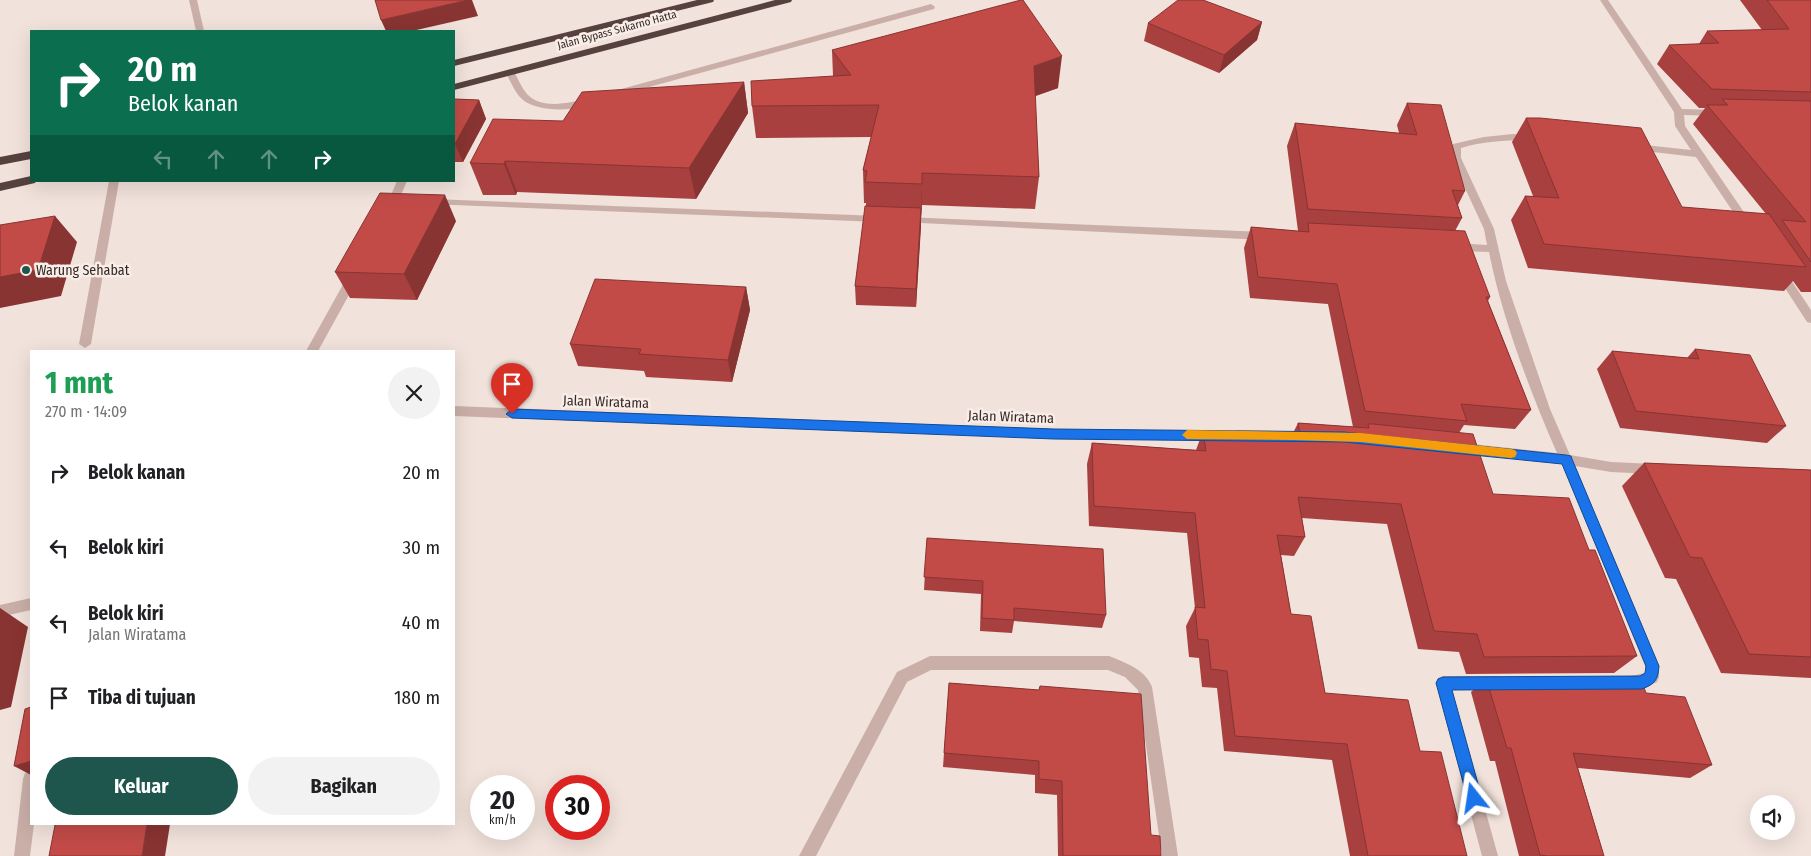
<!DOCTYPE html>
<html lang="id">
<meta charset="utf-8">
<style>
body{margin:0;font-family:"Fira Sans Condensed",sans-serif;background:#f2f2f2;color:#202124;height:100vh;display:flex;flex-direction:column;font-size:19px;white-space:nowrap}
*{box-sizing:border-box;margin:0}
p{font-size:16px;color:#757577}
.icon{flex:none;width:28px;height:28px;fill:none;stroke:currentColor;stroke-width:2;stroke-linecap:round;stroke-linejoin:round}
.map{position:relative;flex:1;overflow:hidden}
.side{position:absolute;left:30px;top:350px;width:425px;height:475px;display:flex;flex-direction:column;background:#fff;border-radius:0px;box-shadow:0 5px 20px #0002}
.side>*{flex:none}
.guide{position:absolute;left:30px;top:30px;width:425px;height:152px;border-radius:0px;box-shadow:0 5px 20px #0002;background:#0b6e4f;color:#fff;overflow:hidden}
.fabs{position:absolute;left:1750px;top:795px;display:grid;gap:10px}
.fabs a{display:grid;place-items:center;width:45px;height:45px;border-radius:50%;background:#fff;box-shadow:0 5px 20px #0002;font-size:25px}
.speed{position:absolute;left:470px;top:775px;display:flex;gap:10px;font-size:25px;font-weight:700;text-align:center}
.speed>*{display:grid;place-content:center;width:65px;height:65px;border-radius:50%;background:#fff;box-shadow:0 5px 20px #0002;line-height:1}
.speed small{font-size:12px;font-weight:400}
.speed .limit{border:8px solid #d22;background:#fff;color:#111}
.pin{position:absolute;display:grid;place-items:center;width:42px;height:42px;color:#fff;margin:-51px -21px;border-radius:50% 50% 50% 0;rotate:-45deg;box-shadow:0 0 5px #0007}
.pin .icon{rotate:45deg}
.me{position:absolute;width:55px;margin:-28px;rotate:345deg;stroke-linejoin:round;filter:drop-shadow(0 0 4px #0008)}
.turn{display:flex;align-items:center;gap:18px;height:105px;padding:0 15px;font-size:22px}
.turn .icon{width:65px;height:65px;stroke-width:2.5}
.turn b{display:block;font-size:35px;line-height:42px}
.lanes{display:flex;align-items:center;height:48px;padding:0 15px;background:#0003;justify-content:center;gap:25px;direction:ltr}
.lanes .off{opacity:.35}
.round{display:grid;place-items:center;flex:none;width:52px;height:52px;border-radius:26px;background:#f2f2f2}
.headline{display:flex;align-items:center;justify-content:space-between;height:85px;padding:0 15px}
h1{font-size:30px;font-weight:700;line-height:38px;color:#1e9e55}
.cta{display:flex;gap:10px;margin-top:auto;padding:10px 15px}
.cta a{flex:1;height:58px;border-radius:30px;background:#1e554d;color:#fff;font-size:20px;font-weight:700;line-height:58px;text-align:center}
.cta a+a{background:#f2f2f2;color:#202124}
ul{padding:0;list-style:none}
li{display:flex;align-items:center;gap:15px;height:75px;padding:0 15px}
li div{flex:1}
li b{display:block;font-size:19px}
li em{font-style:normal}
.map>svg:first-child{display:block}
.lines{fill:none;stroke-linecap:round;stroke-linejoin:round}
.minor{fill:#c9afa7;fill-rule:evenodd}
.highway{fill:#56413f;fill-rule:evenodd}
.wall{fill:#a7403e}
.shaded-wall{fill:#883432}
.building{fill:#c24b48;stroke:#883432}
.route{fill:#1a73e8;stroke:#114b97}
.slow{fill:#f59e0b}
.poi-dot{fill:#1e554d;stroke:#f9ede7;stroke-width:2}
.labels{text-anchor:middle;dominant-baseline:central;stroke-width:5;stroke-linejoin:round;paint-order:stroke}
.far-street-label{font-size:11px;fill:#352928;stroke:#f9ede7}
.poi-label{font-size:14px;fill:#352928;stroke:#f9ede7;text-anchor:start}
.street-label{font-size:14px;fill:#352928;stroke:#f9ede7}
</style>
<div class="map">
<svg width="1811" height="856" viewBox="0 0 1811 856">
<rect width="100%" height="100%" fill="#f1e2db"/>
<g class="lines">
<!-- minor -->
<g class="minor">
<path d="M189,0H197L204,31H196Z"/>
<path d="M1600,0H1608L1682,109L1719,110L1724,113L1719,116L1684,115L1685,126L1752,224L1753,226L1752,228H1744L1696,157L1636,150L1631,147L1636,144L1691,150L1675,126L1674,112Z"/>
<path d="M931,4L935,7L934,9L620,95L617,96L612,93L614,91Z"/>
<path d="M510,69L513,70C518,78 521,87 527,94C542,110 570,103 588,98L593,101C579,113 535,112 522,99C514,92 511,81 505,72Z"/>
<path d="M1513,134H1532L1537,137L1532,140C1508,140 1484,141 1461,148V158L1494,229L1506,281L1550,409L1570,455L1611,462L1654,464L1659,465L1660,469L1659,473L1654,474L1611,472L1575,466L1659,666V677L1657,682C1646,688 1633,693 1621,688L1619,683L1621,678L1645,673V666L1562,464L1463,453L1459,452L1457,448L1459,444L1463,443L1557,453C1530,391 1502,318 1489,252L1456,251L1451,247L1456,243L1487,245L1484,229L1451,158L1453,144L1484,137Z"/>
<path d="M109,181H119L91,344L85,348L79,344Z"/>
<path d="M397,181H407L394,211H386L385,209Z"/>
<path d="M432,199L879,216L884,219L879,222L428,204L427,202Z"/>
<path d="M904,217L1264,232L1269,236L1264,240L900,222L899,220L900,218Z"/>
<path d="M1779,267L1783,268L1811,310V323L1807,322L1774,271Z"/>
<path d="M354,271L360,275L318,351H306L350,272Z"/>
<path d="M454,406L1054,429L1218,430L1222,431L1224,435L1222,439L1218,440L1054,439L454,416Z"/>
<path d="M1238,430L1308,431L1312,432L1314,436L1312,440L1308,441L1238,440L1234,439L1232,435L1234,431Z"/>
<path d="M31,598V610L0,617V605Z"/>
<path d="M930,656H1109C1126,663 1145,669 1152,687L1178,856H1162L1138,690L1125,677L1108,670H931L907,682L816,856H799L897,672Z"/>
<path d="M1443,676H1496L1501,678L1503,683L1501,688L1496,690H1452L1498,856H1482L1436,683L1438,678Z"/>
<path d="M31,771V824H34L30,856H14L23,779L25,773Z"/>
</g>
<!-- highway -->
<g class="highway">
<path d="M697,0H714L713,2L454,66V60Z"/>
<path d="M775,0H792L791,2L454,90V84Z"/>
<path d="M31,151V159L0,165V157Z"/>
<path d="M31,176V181H36L35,183L0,191V183Z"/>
</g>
</g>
<!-- wall -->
<g class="wall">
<path d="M1740,0H1811V292H1801L1793,281L1784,291L1528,268L1511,220L1525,196H1533L1512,142L1526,118L1682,207L1766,214L1693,124L1705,108H1699L1657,64L1669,45L1699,44L1707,31L1762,30Z"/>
<path d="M1262,22L1257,40L1219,73L1144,41L1148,23Z"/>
<path d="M832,50L1058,88L1035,96L1039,177L1035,209L922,205L916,307L856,305L855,286L866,206V203H864L863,170L871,137L756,138L752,106L833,76Z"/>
<path d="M744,82L748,113L696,199L517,192L516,195H483L470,163Z"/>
<path d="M454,99L479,100L486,119L463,162H454Z"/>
<path d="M1407,103L1465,191L1458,205L1462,218L1455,231L1490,297L1488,301L1531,410L1515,429L1464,425L1459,433L1493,494L1589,550L1637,656L1614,673L1466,674L1459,652L1418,649L1387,524L1302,518L1305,537L1294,556L1281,555L1291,614L1325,693L1420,751L1467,856H1350L1332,760L1224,751L1217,688L1202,687L1199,658L1189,657L1186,626L1195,608L1187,533L1089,526L1087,464L1092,443L1196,450L1203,431L1291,437L1298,423L1353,427L1328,304L1250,298L1244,248L1251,227L1298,231L1287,146L1295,123L1399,133L1397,125Z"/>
<path d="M456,221L417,300L350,298L335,272Z"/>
<path d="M746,287L750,310L732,382L646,377L644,371L578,366L570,344Z"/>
<path d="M1695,349L1786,426L1767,443L1620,428L1597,369L1612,351L1687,358Z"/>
<path d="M1644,463L1811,470V678L1721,673L1676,579L1665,578L1622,486Z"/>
<path d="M927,538L1106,615L1102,628L1014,621L1012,633L980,631L981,594L924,590Z"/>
<path d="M1486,678L1646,693L1712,765L1690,778L1578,768L1604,856H1519L1495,761H1490L1471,692Z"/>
<path d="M949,683L1039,690L1040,686L1151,835L1161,856H1058L1057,795L1035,793V775L943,767Z"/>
</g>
<!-- shaded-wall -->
<g class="shaded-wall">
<path d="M468,0H472L478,16L412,31H386L381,20Z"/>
<path d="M1262,22L1257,40L1219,73L1224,55Z"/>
<path d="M1062,56L1058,88L1030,98L1034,66Z"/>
<path d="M744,82L748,113L696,199L689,168Z"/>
<path d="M479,100L486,119L463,162L455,144Z"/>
<path d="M505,161L517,192L516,195L504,164Z"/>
<path d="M922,173V205L921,216L922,184Z"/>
<path d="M445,195L456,221L417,300L404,274Z"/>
<path d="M921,208V227L916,307V289Z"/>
<path d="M55,216L77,242L61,296L0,308V277Z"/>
<path d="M746,287L750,310L732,382L728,360Z"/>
<path d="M0,608L28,627L11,707L0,710Z"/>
<path d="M31,761V775L14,766Z"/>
<path d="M147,824H170L165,856H142Z"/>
</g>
<!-- building -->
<g class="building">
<path d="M375,0H468L381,20Z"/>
<path d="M1021,0H1023L1062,56L1034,66L1039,177L922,173V184L865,182L867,171L863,170L879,105L752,106L751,81L851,75L832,50Z"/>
<path d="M1178,0H1203L1262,22L1224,55L1148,23Z"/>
<path d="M1767,0H1811V92L1712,89L1669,45L1719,43L1707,31L1789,29Z"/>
<path d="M744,82L689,168L505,161L504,164L470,163L493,119L563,121L582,92Z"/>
<path d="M454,99L479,100L455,144H454Z"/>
<path d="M1722,99L1811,101V262L1782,220L1806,222L1707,105H1728Z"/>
<path d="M1407,103L1441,105L1465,191L1452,190L1462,218L1308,209L1295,123L1417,135Z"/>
<path d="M1526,118H1540L1641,128L1682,207L1769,214L1806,267L1544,244L1525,196L1559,198Z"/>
<path d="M380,193L445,195L404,274L335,272Z"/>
<path d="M865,206L921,208L916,289L855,286Z"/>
<path d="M55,216L38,270L0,277V225Z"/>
<path d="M1308,223L1465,231L1490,297H1486L1531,410L1461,404L1467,421L1365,411L1337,284L1258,277L1251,227L1309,232Z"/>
<path d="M595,279L746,287L728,360L639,354L641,349L570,344Z"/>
<path d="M1695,349L1750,355L1786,426L1636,411L1612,351L1699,359Z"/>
<path d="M1298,423L1369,428L1368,424H1373L1473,434L1493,494L1569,498L1589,550H1595L1637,656L1484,657L1477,634L1434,631L1401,504L1298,497L1305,537L1277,535L1291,614L1311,616L1325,693L1408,700L1420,751L1441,752L1467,856H1368L1347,744L1235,736L1227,671L1211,669L1208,640L1198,639L1195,607L1205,608L1195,513L1094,506L1092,443L1206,451L1203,431L1301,438Z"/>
<path d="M1644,463L1811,470V657L1749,654L1702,558L1690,557Z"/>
<path d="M927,538L1103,549L1106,615L1014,608V620L982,618L983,581L924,577Z"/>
<path d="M1640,677L1646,693L1685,697L1712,765L1573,753L1604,856H1547L1540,855L1511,748H1507L1486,678Z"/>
<path d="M949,683L1039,690L1040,686L1141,694L1151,835L1160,836L1161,856H1063L1062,781L1039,779V761L944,753Z"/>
<path d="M31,707V761L14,766L25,709Z"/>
<path d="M61,824H147L142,856H49L55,825Z"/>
</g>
<!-- route -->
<path class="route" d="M512,409L1054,429L1344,432L1566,455L1571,456L1572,459L1659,666C1658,680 1655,684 1642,689L1452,690L1482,798L1480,804L1474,806L1469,804L1436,683L1438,679L1443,677L1640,676L1645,673L1646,666L1562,464L1344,442L1054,439L512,418L506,414Z"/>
<!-- slow -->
<path class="slow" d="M1187,430L1361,433L1511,449L1515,450L1517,453L1515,457L1511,458L1361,442L1293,440L1187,439L1182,435Z"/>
<!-- markers -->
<circle class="poi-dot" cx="26" cy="270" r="5"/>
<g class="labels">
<!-- far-street labels -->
<g class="far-street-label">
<text transform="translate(617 30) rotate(-15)">Jalan Bypass Sukarno Hatta</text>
</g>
<!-- poi labels -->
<g class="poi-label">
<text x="36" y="270">Warung Sehabat</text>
</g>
<!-- street labels -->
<g class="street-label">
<text transform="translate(606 402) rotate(2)">Jalan Wiratama</text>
<text transform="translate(1011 417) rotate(2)">Jalan Wiratama</text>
</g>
</g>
</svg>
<div class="fabs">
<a><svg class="icon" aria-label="sound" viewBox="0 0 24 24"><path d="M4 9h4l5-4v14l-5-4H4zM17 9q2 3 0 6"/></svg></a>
</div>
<div class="speed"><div>20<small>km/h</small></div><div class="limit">30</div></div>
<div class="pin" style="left:512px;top:414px;background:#d93025"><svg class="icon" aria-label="arrive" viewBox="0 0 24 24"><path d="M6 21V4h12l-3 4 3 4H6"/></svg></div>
<svg class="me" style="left:1474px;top:798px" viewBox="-20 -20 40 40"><path d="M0-17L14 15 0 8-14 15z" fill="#1a73e8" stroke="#fff" stroke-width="4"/></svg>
<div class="guide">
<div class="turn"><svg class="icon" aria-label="right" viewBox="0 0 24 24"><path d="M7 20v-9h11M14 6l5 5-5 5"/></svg><div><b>20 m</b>Belok kanan</div></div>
<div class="lanes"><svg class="icon off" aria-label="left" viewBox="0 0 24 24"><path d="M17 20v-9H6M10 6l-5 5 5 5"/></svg><svg class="icon off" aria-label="ahead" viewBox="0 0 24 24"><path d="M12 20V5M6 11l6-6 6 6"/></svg><svg class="icon off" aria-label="ahead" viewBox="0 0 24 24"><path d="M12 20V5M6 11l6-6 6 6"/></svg><svg class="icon" aria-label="right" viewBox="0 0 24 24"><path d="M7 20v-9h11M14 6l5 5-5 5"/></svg></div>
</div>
<section class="side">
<div class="headline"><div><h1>1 mnt</h1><p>270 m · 14:09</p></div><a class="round"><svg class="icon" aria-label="close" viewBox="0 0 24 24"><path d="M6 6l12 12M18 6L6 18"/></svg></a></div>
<ul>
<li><svg class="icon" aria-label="right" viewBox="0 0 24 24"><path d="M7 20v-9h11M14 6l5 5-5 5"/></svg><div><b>Belok kanan</b></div><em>20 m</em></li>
<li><svg class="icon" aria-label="left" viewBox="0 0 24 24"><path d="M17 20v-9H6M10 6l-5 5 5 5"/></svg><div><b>Belok kiri</b></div><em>30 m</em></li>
<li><svg class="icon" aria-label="left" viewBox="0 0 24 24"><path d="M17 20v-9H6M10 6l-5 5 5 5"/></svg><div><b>Belok kiri</b><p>Jalan Wiratama</p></div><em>40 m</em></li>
<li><svg class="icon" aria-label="arrive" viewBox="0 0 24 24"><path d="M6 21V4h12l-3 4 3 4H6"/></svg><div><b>Tiba di tujuan</b></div><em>180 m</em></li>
</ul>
<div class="cta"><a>Keluar</a><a>Bagikan</a></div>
</section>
</div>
